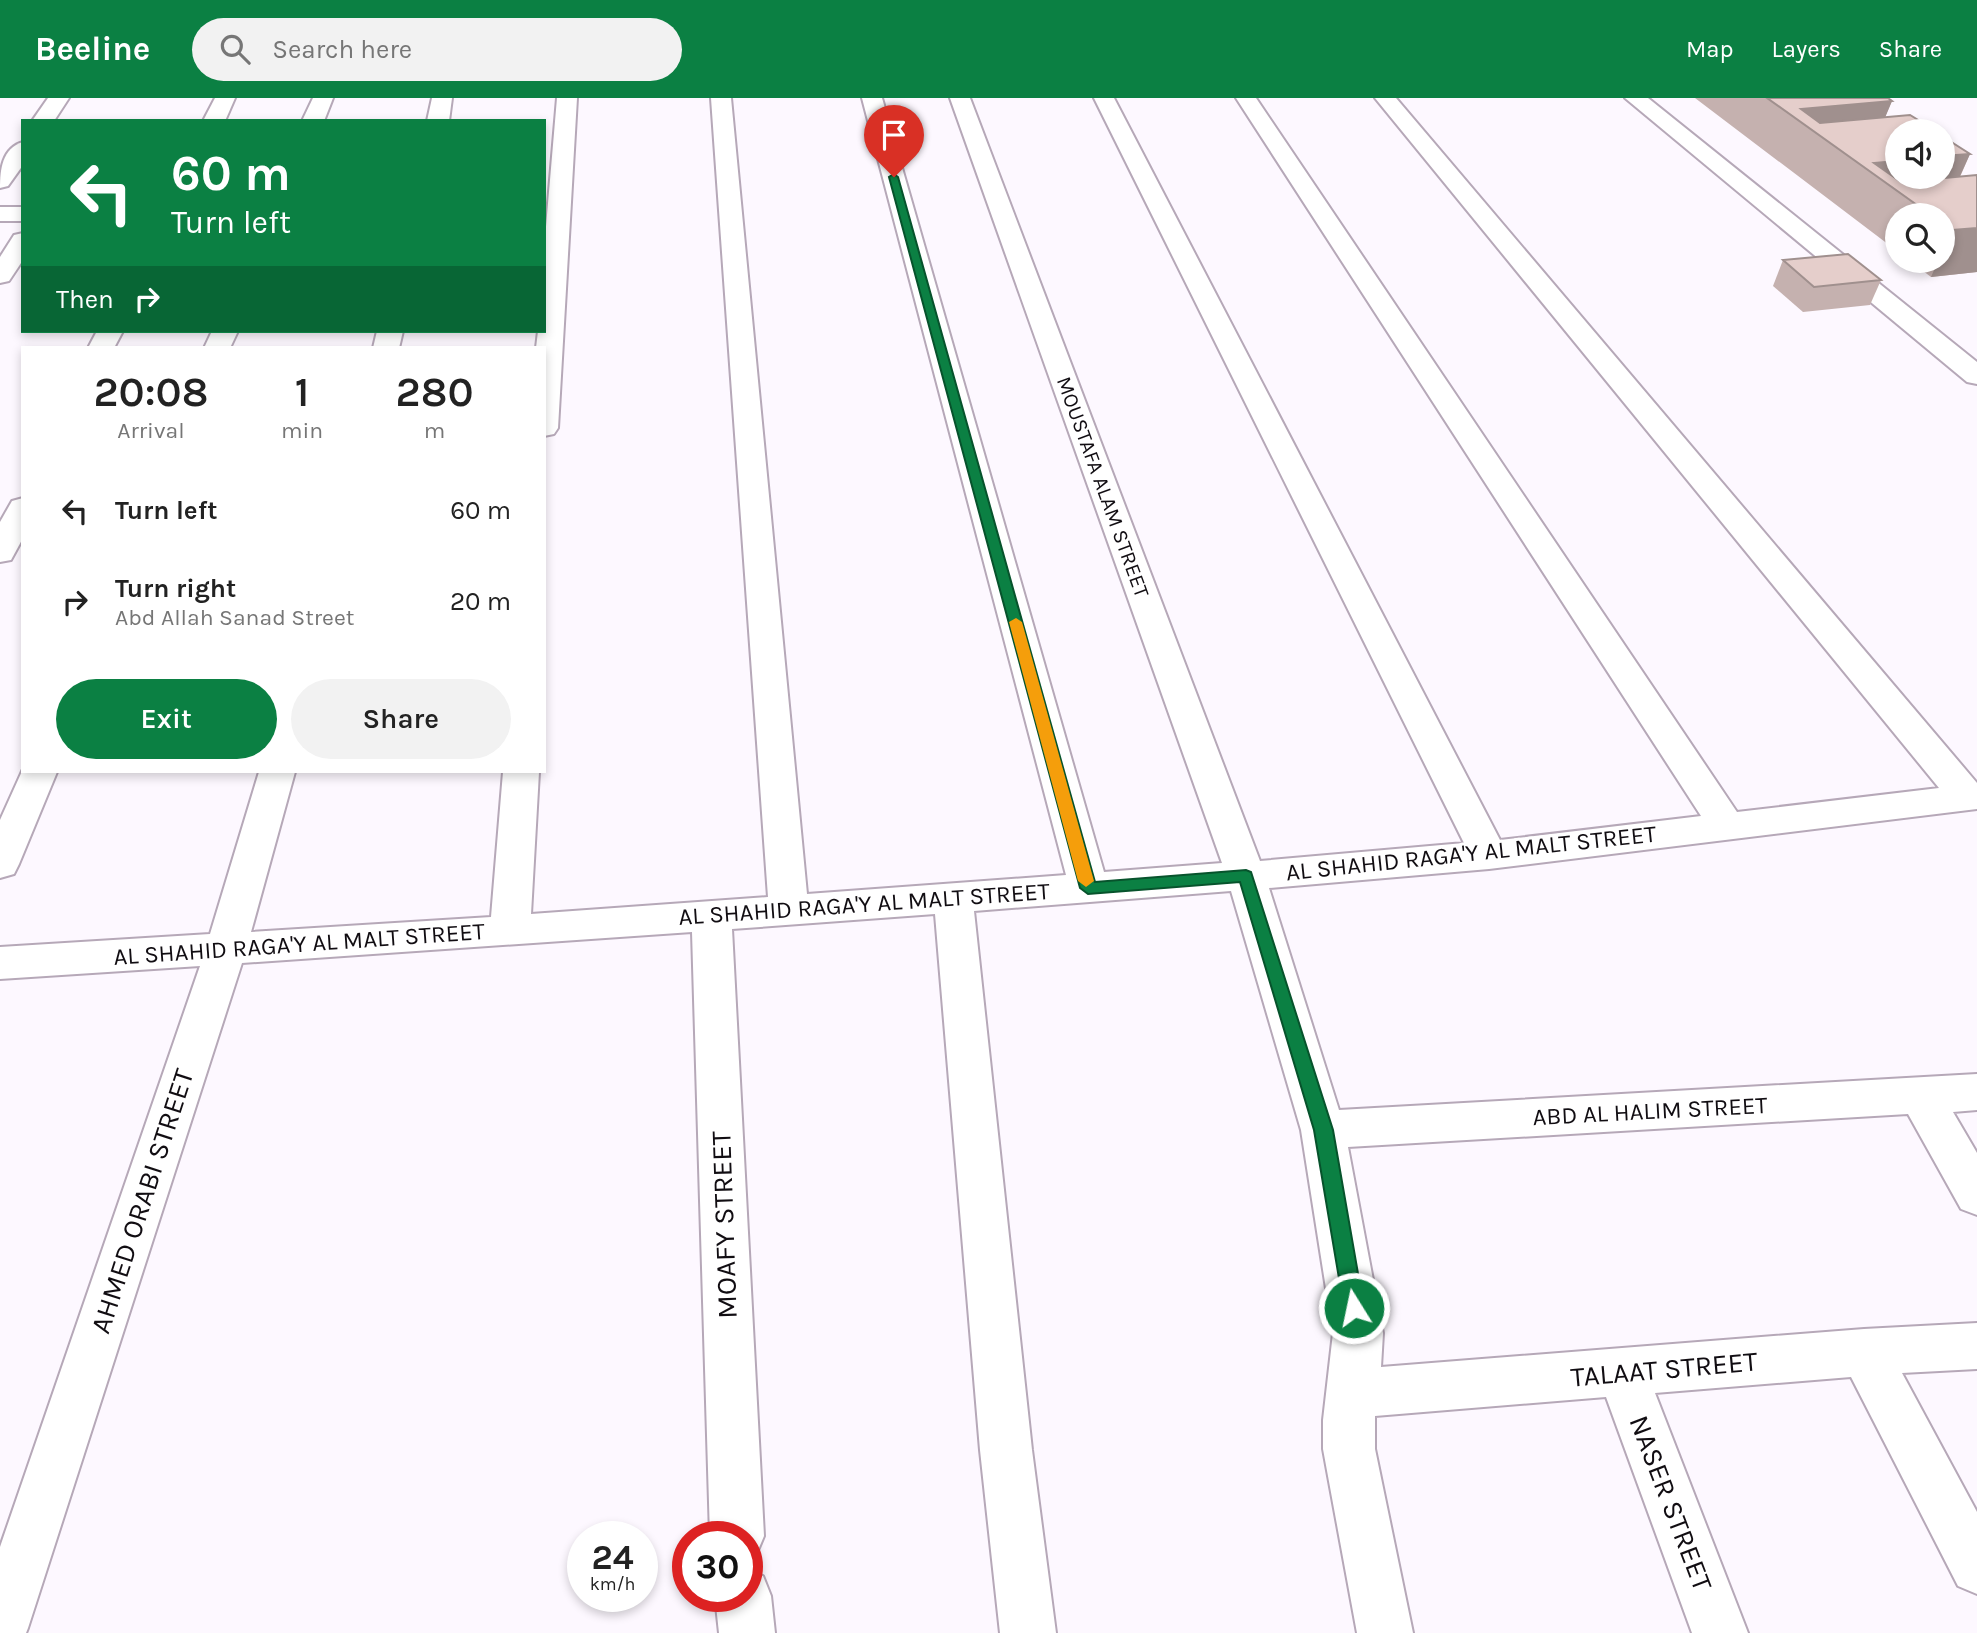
<!DOCTYPE html>
<style>
body{margin:0;font-family:Karla,sans-serif;background:#f2f2f2;color:#222;height:100vh;display:flex;flex-direction:column;font-size:26px;white-space:nowrap}
*{box-sizing:border-box;margin:0}
p{font-size:23px;color:#767676}
.icon{flex:none;width:38px;height:38px;fill:none;stroke:currentColor;stroke-width:2;stroke-linecap:round;stroke-linejoin:round}
.map{position:relative;flex:1;overflow:hidden}
.panel{position:absolute;left:21px;top:248px;width:525px;height:427px;display:flex;flex-direction:column;background:#fff;border-radius:0px;box-shadow:0 4px 10px #0003}
.panel>*{flex:none}
.top-card{position:absolute;left:21px;top:21px;width:525px;height:214px;border-radius:0px;box-shadow:0 4px 10px #0003;background:#0b8043;color:#fff;overflow:hidden}
.controls{position:absolute;left:1885px;top:21px;display:grid;gap:14px}
.controls a{display:grid;place-items:center;width:70px;height:70px;border-radius:50%;background:#fff;box-shadow:0 4px 10px #0003;font-size:35px}
.speed{position:absolute;left:567px;top:1423px;display:flex;gap:14px;font-size:35px;font-weight:700;text-align:center}
.speed>*{display:grid;place-content:center;width:91px;height:91px;border-radius:50%;background:#fff;box-shadow:0 4px 10px #0003;line-height:1}
.speed small{font-size:18px;font-weight:400}
.speed .limit{border:10px solid #d22;background:#fff;color:#111}
.pin{position:absolute;display:grid;place-items:center;width:60px;height:60px;color:#fff;margin:-72px -30px;border-radius:50% 50% 50% 0;rotate:-45deg;box-shadow:0 0 7px #0007}
.pin .icon{rotate:45deg}
.me{position:absolute;width:77px;margin:-38px;rotate:350deg;stroke-linejoin:round;filter:drop-shadow(0 0 5px #0008)}
.turn{display:flex;align-items:center;gap:24px;height:147px;padding:0 35px;font-size:32px}
.turn .icon{width:91px;height:91px;stroke-width:2.5}
.turn b{display:block;font-size:49px;line-height:60px}
.then{display:flex;align-items:center;height:66px;padding:0 35px;background:#0003;gap:14px;font-size:26px}
.eta{display:flex;justify-content:space-evenly;align-items:center;height:119px;text-align:center}
.eta b{font-size:42px;font-weight:600;line-height:49px}
.action{display:flex;gap:14px;margin-top:auto;padding:14px 35px}
.action a{flex:1;height:80px;border-radius:42px;background:#0b8043;color:#fff;font-size:28px;font-weight:600;line-height:80px;text-align:center}
.action a+a{background:#f2f2f2;color:#222}
ul{padding:0;list-style:none}
li{display:flex;align-items:center;gap:21px;height:91px;padding:0 35px}
li div{flex:1}
li b{display:block;font-size:26px}
li em{font-style:normal}
header{display:flex;align-items:center;gap:42px;box-sizing:border-box;height:98px;padding:0 35px;background:#0b8043;color:#fff}
header strong{font-size:33px}
nav{display:flex;gap:38px;margin-inline-start:auto;font-size:24px}
.search{width:490px;height:63px;background:#f2f2f2;display:flex;align-items:center;gap:18px;box-sizing:border-box;padding:0 24px;border-radius:38px;color:#767676;font-size:26px}
.map>svg:first-child{display:block}
.lines{fill:none;stroke-linecap:round;stroke-linejoin:round}
.minor-casing{stroke:#b6a8b8;stroke-width:4}
.minor{fill:#fff;fill-rule:evenodd}
.wall{fill:#c5b1af}
.shaded-wall{fill:#a0908e}
.building{fill:#e5cecb;stroke:#a0908e;stroke-width:2}
.route{fill:#0b8043;stroke:#07532c;stroke-width:2}
.slow{fill:#f59e0b}
.labels{text-anchor:middle;dominant-baseline:central;stroke-width:6;stroke-linejoin:round;paint-order:stroke}
.far-street-label{font-size:21px;fill:#110d12;stroke:#fff}
.street-label{font-size:24px;fill:#110d12;stroke:#fff}
.near-street-label{font-size:28px;fill:#110d12;stroke:#fff}
</style>
<header>
<strong>Beeline</strong>
<div class="search"><svg class="icon" aria-label="search" viewBox="0 0 24 24"><circle cx="10" cy="10" r="6"/><path d="M15 15l6 6"/></svg>Search here</div>
<nav><a>Map</a><a>Layers</a><a>Share</a></nav>
</header>
<div class="map">
<svg width="1977" height="1535" viewBox="0 0 1977 1535">
<rect width="100%" height="100%" fill="#fdf8ff"/>
<g class="lines">
<defs>
<g id="minor">
<path d="M48,0H69L54,23H32Z"/>
<path d="M215,0H235L225,23H203Z"/>
<path d="M313,0H333L324,23H302Z"/>
<path d="M432,0H452L449,23H427Z"/>
<path d="M557,0H577L558,330L554,336L544,338V250H536L538,233H544V152Z"/>
<path d="M711,0H731L807,796L1066,777L862,0H882L1104,774L1222,765L950,0H970L1260,763L1464,745L1094,0H1114L1500,742L1701,718L1236,0H1256L1737,714L1939,690L1375,0H1396L1977,685V711L1489,771L1269,790L1339,1012L1977,976V1012L1953,1014L1977,1055V1117L1961,1111L1908,1016L1348,1049L1383,1235L1381,1269L1864,1231L1977,1225V1271L1902,1275L1977,1414V1496L1958,1488L1851,1279L1655,1295L1748,1535H1692L1606,1299L1375,1318V1351L1413,1535H1357L1323,1351V1322L1333,1235L1301,1032L1231,793L974,813L1032,1352L1056,1535H1000L980,1352L935,816L732,831L764,1438L756,1457L747,1461V1438H710L692,834L242,865L28,1530L26,1535H0V1449L200,868L0,881V849L210,836L259,674H295L251,834L491,819L503,674H539L531,816L768,799Z"/>
<path d="M1625,0H1648L1977,264V286L1967,284Z"/>
<path d="M23,44V67L8,88L0,90C0,72 2,50 23,44Z"/>
<rect x="0" y="109" width="23" height="14"/>
<path d="M23,135V162L9,183L0,185V159L14,137Z"/>
<path d="M97,233H123L114,250H88Z"/>
<path d="M212,233H238L230,250H204Z"/>
<path d="M377,233H403L399,250H373Z"/>
<path d="M23,400V440L11,462L0,464V424L12,403Z"/>
<path d="M23,671V674H57L19,766L14,776L0,780V722Z"/>
<path d="M747,1472L763,1478L771,1498L775,1535H719L715,1498H747Z"/>
</g>
</defs>
<!-- minor casing -->
<use href="#minor" class="minor-casing"/>
<!-- minor -->
<use href="#minor" class="minor"/>
</g>
<!-- wall -->
<g class="wall">
<path d="M1695,0H1888L1892,3L1885,19L1970,56L1960,79L1977,174L1931,179L1910,163H1942V117H1897V153Z"/>
<path d="M1783,162L1881,182L1870,207L1803,214L1773,188Z"/>
</g>
<!-- shaded-wall -->
<g class="shaded-wall">
<path d="M1892,3L1874,46L1797,22L1801,11Z"/>
<path d="M1970,56L1950,100L1870,74L1874,65L1897,63V79H1942V58Z"/>
<path d="M1977,130V174L1931,179L1938,163H1942V154L1952,132Z"/>
</g>
<!-- building -->
<g class="building">
<path d="M1767,0H1888L1892,3L1801,11L1820,25L1910,17L1936,33H1897V63L1874,65L1901,84L1977,77V130L1952,132L1942,125V117H1931Z"/>
<path d="M1942,38L1970,56L1942,58Z"/>
<path d="M1848,156L1881,182L1814,189L1783,162Z"/>
</g>
<!-- route -->
<path class="route" d="M894,76L898,79L1095,784L1246,772L1251,774L1333,1032L1364,1210L1361,1217L1354,1219L1347,1217L1344,1210L1314,1032L1240,784L1088,796L1080,790L889,79Z"/>
<!-- slow -->
<path class="slow" d="M1016,520L1022,524L1094,783L1086,789L1078,783L1009,524Z"/>
<g class="labels">
<!-- far-street labels -->
<g class="far-street-label">
<text transform="translate(1103 389) rotate(70)">MOUSTAFA ALAM STREET</text>
</g>
<!-- street labels -->
<g class="street-label">
<text transform="translate(1471 755) rotate(-6)">AL SHAHID RAGA'Y AL MALT STREET</text>
<text transform="translate(864 806) rotate(-4)">AL SHAHID RAGA'Y AL MALT STREET</text>
<text transform="translate(299 846) rotate(-4)">AL SHAHID RAGA'Y AL MALT STREET</text>
<text transform="translate(1650 1013) rotate(-3)">ABD AL HALIM STREET</text>
</g>
<!-- near-street labels -->
<g class="near-street-label">
<text transform="translate(142 1103) rotate(-72)">AHMED ORABI STREET</text>
<text transform="translate(724 1127) rotate(-92)">MOAFY STREET</text>
<text transform="translate(1664 1271) rotate(-5)">TALAAT STREET</text>
<text transform="translate(1671 1405) rotate(69)">NASER STREET</text>
</g>
</g>
</svg>
<div class="controls">
<a><svg class="icon" aria-label="sound" viewBox="0 0 24 24"><path d="M4 9h4l5-4v14l-5-4H4zM17 9q2 3 0 6"/></svg></a>
<a><svg class="icon" aria-label="search" viewBox="0 0 24 24"><circle cx="10" cy="10" r="6"/><path d="M15 15l6 6"/></svg></a>
</div>
<div class="speed"><div>24<small>km/h</small></div><div class="limit">30</div></div>
<div class="pin" style="left:894px;top:79px;background:#d93025"><svg class="icon" aria-label="arrive" viewBox="0 0 24 24"><path d="M6 21V4h12l-3 4 3 4H6"/></svg></div>
<svg class="me" style="left:1354px;top:1210px" viewBox="-20 -20 40 40"><circle r="17" fill="#0b8043" stroke="#fff" stroke-width="3"/><path d="M0-11L8 9 0 5-8 9z" fill="#fff"/></svg>
<div class="top-card">
<div class="turn"><svg class="icon" aria-label="left" viewBox="0 0 24 24"><path d="M17 20v-9H6M10 6l-5 5 5 5"/></svg><div><b>60 m</b>Turn left</div></div>
<div class="then">Then<svg class="icon" aria-label="right" viewBox="0 0 24 24"><path d="M7 20v-9h11M14 6l5 5-5 5"/></svg></div>
</div>
<section class="panel">
<div class="eta">
<div><b>20:08</b><p>Arrival</p></div>
<div><b>1</b><p>min</p></div>
<div><b>280</b><p>m</p></div>
</div>
<ul>
<li><svg class="icon" aria-label="left" viewBox="0 0 24 24"><path d="M17 20v-9H6M10 6l-5 5 5 5"/></svg><div><b>Turn left</b></div><em>60 m</em></li>
<li><svg class="icon" aria-label="right" viewBox="0 0 24 24"><path d="M7 20v-9h11M14 6l5 5-5 5"/></svg><div><b>Turn right</b><p>Abd Allah Sanad Street</p></div><em>20 m</em></li>
</ul>
<div class="action"><a>Exit</a><a>Share</a></div>
</section>
</div>
